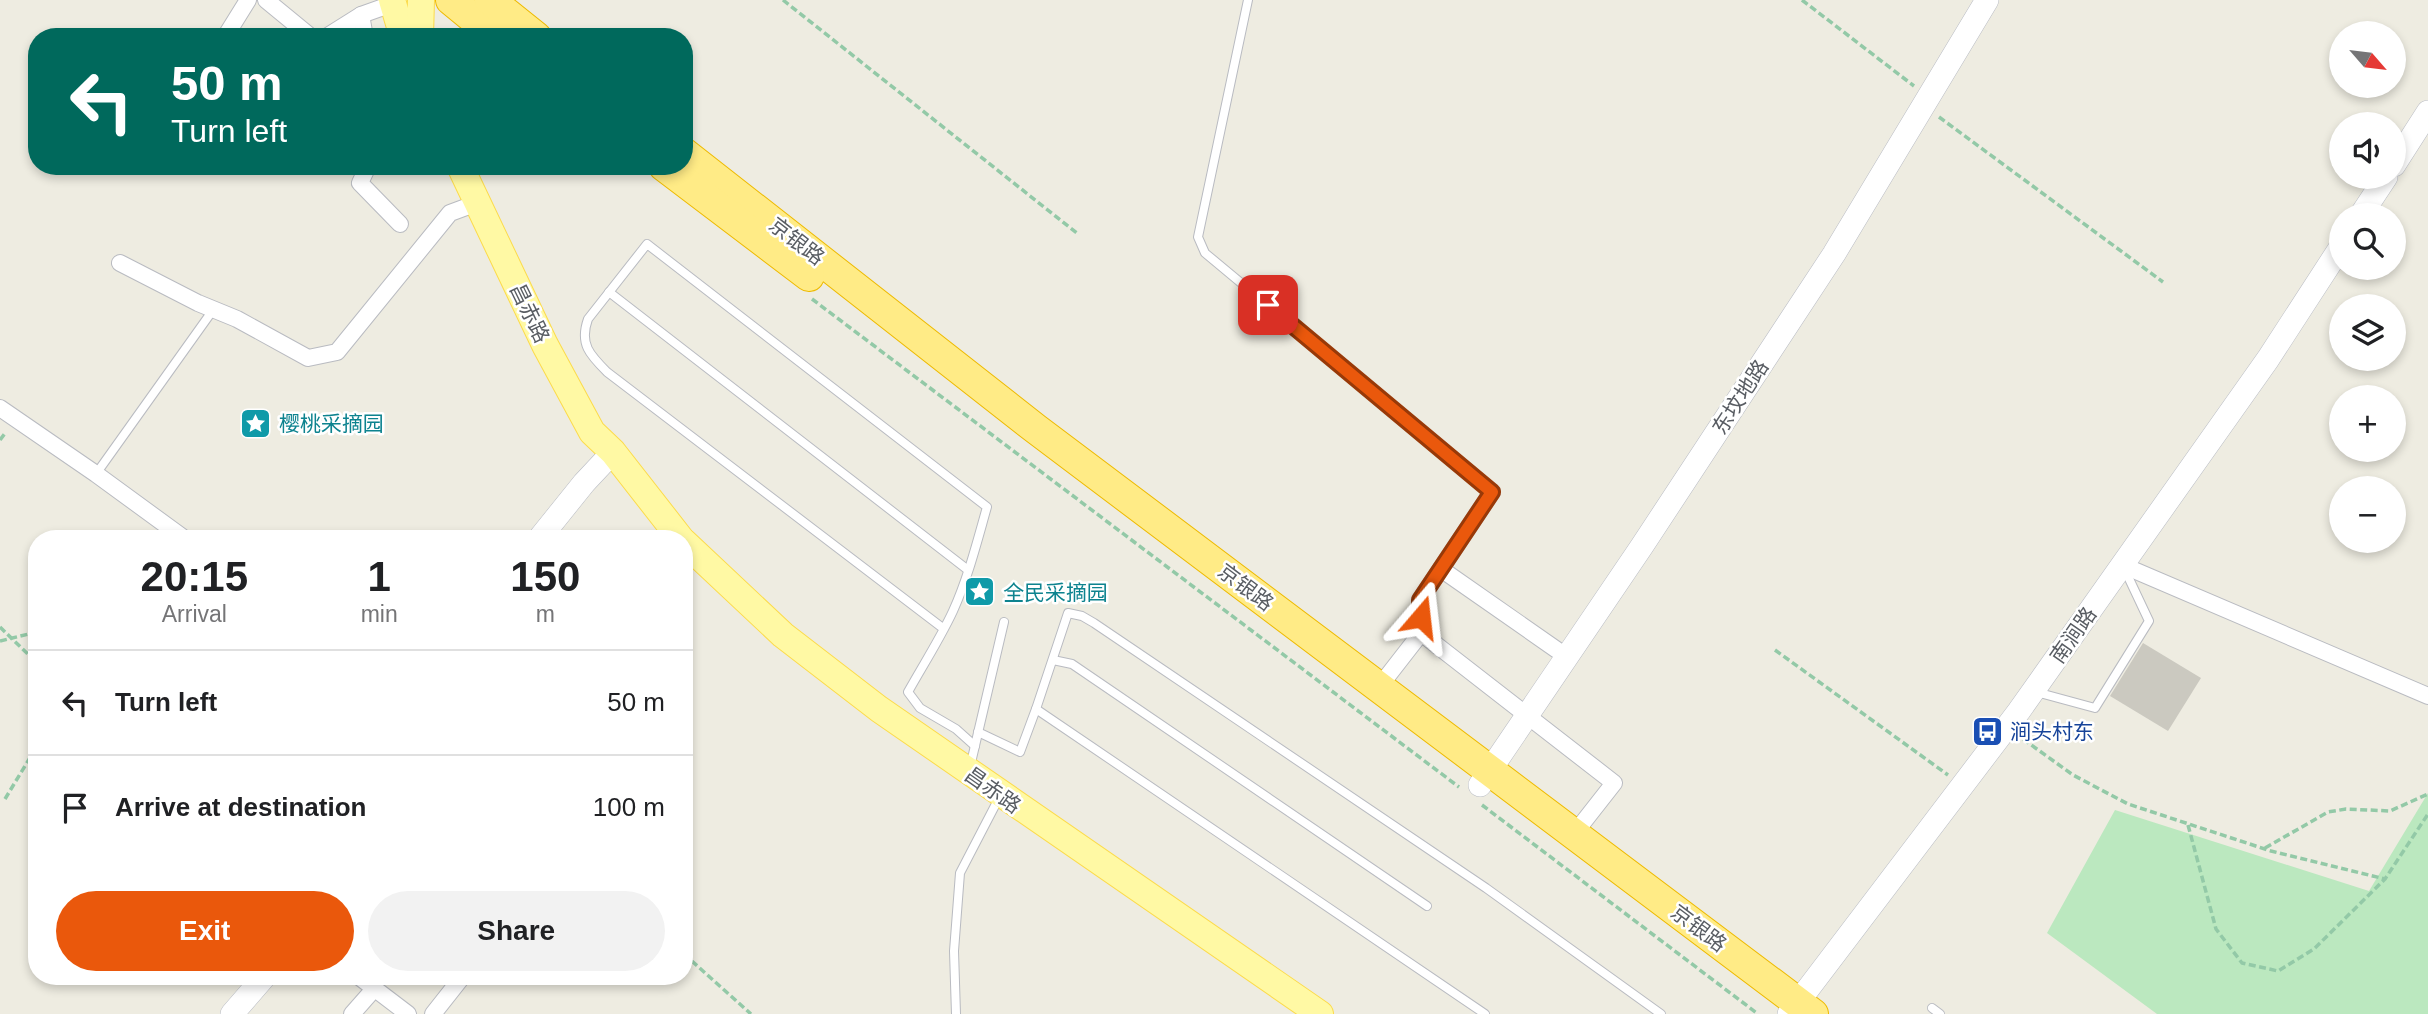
<!DOCTYPE html>
<meta charset="utf-8">
<style>
body{margin:0;font-family:Helvetica,"Noto Sans SC",sans-serif;background:#f2f2f2;color:#202124;height:100vh;display:flex;flex-direction:column;font-size:26px;white-space:nowrap}
*{box-sizing:border-box;margin:0}
p{font-size:23px;color:#757577}
.icon{flex:none;width:38px;height:38px;fill:none;stroke:currentColor;stroke-width:2;stroke-linecap:round;stroke-linejoin:round}
.map{position:relative;flex:1;overflow:hidden}
.sheet{position:absolute;left:28px;top:530px;width:665px;height:455px;display:flex;flex-direction:column;background:#fff;border-radius:28px;box-shadow:0 4px 10px #0003}
.sheet>*{flex:none}
.guide{position:absolute;left:28px;top:28px;width:665px;height:147px;border-radius:28px;box-shadow:0 4px 10px #0003;background:#00695c;color:#fff;overflow:hidden}
.needle{width:46px;rotate:118deg}
.controls{position:absolute;left:2329px;top:21px;display:grid;gap:14px}
.controls a{display:grid;place-items:center;width:77px;height:77px;border-radius:50%;background:#fff;box-shadow:0 4px 10px #0003;font-size:35px}
.pin{position:absolute;display:grid;place-items:center;width:60px;height:60px;color:#fff;margin:-30px;border-radius:14px;box-shadow:0 4px 10px #0006}
.me{position:absolute;width:77px;margin:-38px;rotate:17deg;stroke-linejoin:round;filter:drop-shadow(0 0 5px #0008)}
.turn{display:flex;align-items:center;gap:24px;height:147px;padding:0 28px;font-size:32px}
.turn .icon{width:91px;height:91px;stroke-width:2.5}
.turn b{display:block;font-size:49px;line-height:60px}
.eta{display:flex;justify-content:space-evenly;align-items:center;height:119px;text-align:center}
.eta b{font-size:42px;font-weight:800;line-height:49px}
.cta{display:flex;gap:14px;margin-top:auto;padding:14px 28px}
.cta a{flex:1;height:80px;border-radius:42px;background:#ea580c;color:#fff;font-size:28px;font-weight:800;line-height:80px;text-align:center}
.cta a+a{background:#f2f2f2;color:#202124}
ul{padding:0;list-style:none}
li{display:flex;align-items:center;gap:21px;height:105px;padding:0 28px;border-top:2px solid #e0e0e0}
li div{flex:1}
li b{display:block;font-size:26px}
li em{font-style:normal}
.map>svg:first-child{display:block}
.green{fill:#bbe8bf}
.building{fill:#cbc9c0}
.lines{fill:none;stroke-linecap:round;stroke-linejoin:round}
.lane-casing{stroke:#b9bbc1;stroke-width:10}
.street-casing{stroke:#b9bbc1;stroke-width:18}
.secondary-casing{stroke:#b9bcc4;stroke-width:24}
.primary-casing{stroke:#fcdb4b;stroke-width:28}
.highway-casing{stroke:#eeba00;stroke-width:32}
.path{stroke:#93c9a7;stroke-width:3.5;stroke-dasharray:7 3.5;stroke-linecap:butt}
.lane{stroke:#fff;stroke-width:8}
.street{stroke:#fff;stroke-width:16}
.secondary{stroke:#fff;stroke-width:23}
.primary{stroke:#fff9a4;stroke-width:26}
.highway{stroke:#ffeb86;stroke-width:30}
.route-casing{stroke:#983908;stroke-width:18}
.route{stroke:#ea580c;stroke-width:12}
.labels{text-anchor:middle;dominant-baseline:central;stroke-width:5;stroke-linejoin:round;paint-order:stroke}
.street-label{font-size:21px;fill:#595d63;stroke:#fff}
.culture-label{font-size:21px;fill:#0d838f;stroke:#fff;text-anchor:start}
.transit-label{font-size:21px;fill:#164399;stroke:#fff;text-anchor:start}
</style>
<div class="map">
<svg width="2428" height="1014" viewBox="0 0 2428 1014">
<rect width="100%" height="100%" fill="#eeece1"/>
<!-- green -->
<path class="green" d="M2428,793V1014H2157L2047,933L2115,810L2369,891Z"/>
<!-- building -->
<path class="building" d="M2143,643L2201,678L2168,731L2110,696Z"/>
<g class="lines">
<defs>
<g id="lane">
<path d="M1248,0L1198,237L1205,253L1492,492"/>
<path d="M609,292L968,570"/>
<path d="M96,474L213,310"/>
<path d="M944,629L607,372C590,355 579,344 588,319L647,244L987,507C977,542 968,578 953,611C940,639 923,665 908,692L920,708L956,729L975,746"/>
<path d="M1053,660L1072,664L1427,906"/>
<path d="M2036,692L2095,708L2149,621L2124,568"/>
<path d="M978,732L1020,752L1036,709"/>
<path d="M970,767L1004,622"/>
<path d="M374,989L384,976"/>
<path d="M1932,1008L1940,1014"/>
<path d="M956,1014L954,951L960,873L1000,796"/>
<path d="M1485,1014L1036,709L1068,613L1082,616L1094,623L1486,888L1661,1014"/>
</g>
<g id="street">
<path d="M266,0L311,37"/>
<path d="M361,15L365,37"/>
<path d="M225,37L248,0"/>
<path d="M326,37L361,15L392,4"/>
<path d="M368,166L360,183L400,224"/>
<path d="M120,263L198,303L237,319L308,358L337,352L450,213L477,203"/>
<path d="M0,408L96,474L185,539"/>
<path d="M2122,565L2428,696"/>
<path d="M1441,569L1567,657"/>
<path d="M1421,633L1420,600L1492,492"/>
<path d="M1379,687L1421,633L1614,783L1574,834"/>
<path d="M358,976L408,1014"/>
<path d="M352,1014L374,989"/>
<path d="M433,1014L463,976"/>
</g>
<g id="secondary">
<path d="M2394,165L2428,112"/>
<path d="M2361,215L2386,177"/>
<path d="M539,539L584,483L613,452"/>
<path d="M1480,785L1642,546L1834,254L1987,0"/>
<path d="M232,1014L265,976"/>
<path d="M1789,1014L2019,711L2268,359L2342,245"/>
</g>
<g id="primary">
<path d="M392,0L403,37"/>
<path d="M420,37L421,0"/>
<path d="M460,166L545,345L592,432L613,452L681,539"/>
<path d="M684,542L783,635L879,709L1320,1014"/>
</g>
<g id="highway">
<path d="M451,0L496,37"/>
<path d="M490,0L536,37"/>
<path d="M684,153L1036,429L1813,1014"/>
<path d="M664,166L809,276"/>
</g>
</defs>
<!-- lane casing -->
<use href="#lane" class="lane-casing"/>
<!-- street casing -->
<use href="#street" class="street-casing"/>
<!-- secondary casing -->
<use href="#secondary" class="secondary-casing"/>
<!-- primary casing -->
<use href="#primary" class="primary-casing"/>
<!-- highway casing -->
<use href="#highway" class="highway-casing"/>
<!-- path -->
<g class="path">
<path d="M783,0L1078,234"/>
<path d="M1802,0L1914,86"/>
<path d="M1939,117L2163,282"/>
<path d="M812,299L1459,787"/>
<path d="M0,440L6,432"/>
<path d="M0,627L37,663"/>
<path d="M0,641L37,632"/>
<path d="M1775,650L1948,775"/>
<path d="M2023,739L2073,775L2128,804L2271,851L2385,879"/>
<path d="M5,799L37,746"/>
<path d="M1482,805L1758,1014"/>
<path d="M2188,825L2216,929L2242,963L2278,971L2314,949L2385,879L2428,814"/>
<path d="M2265,848L2328,812L2346,809L2390,811L2428,794"/>
<path d="M684,954L751,1014"/>
</g>
<!-- lane -->
<use href="#lane" class="lane"/>
<!-- street -->
<use href="#street" class="street"/>
<!-- secondary -->
<use href="#secondary" class="secondary"/>
<!-- primary -->
<use href="#primary" class="primary"/>
<!-- highway -->
<use href="#highway" class="highway"/>
</g>
<g class="lines">
<defs>
<path id="route" d="M1268,305L1492,492L1420,600L1421,617"/>
</defs>
<!-- route casing -->
<use href="#route" class="route-casing"/>
<!-- route -->
<use href="#route" class="route"/>
</g>
<!-- icons -->
<defs>
<symbol id="sight-square" viewBox="-11 -11 22 22"><rect x="-9" y="-9" width="18" height="18" rx="4" fill="#0f9aa8" stroke="#fff"/><path d="M0-6L1.8-2.2L6-1.7L2.9 1.2L3.7 5.4L0 3.3L-3.7 5.4L-2.9 1.2L-6-1.7L-1.8-2.2Z" fill="#fff"/></symbol>
<symbol id="bus-square" viewBox="-11 -11 22 22"><rect x="-9" y="-9" width="18" height="18" rx="4" fill="#1a4fb4" stroke="#fff"/><path d="M-5-6H5V4H4V6H2V4H-2V6H-4V4H-5ZM-3.5-4V0h7V-4ZM-3.5 1.2v1.5H-2V1.2ZM2 1.2v1.5H3.5V1.2Z" fill="#fff"/></symbol>
</defs>
<g fill-rule="evenodd">
<use href="#sight-square" x="238" y="406" width="35" height="35"/>
<use href="#sight-square" x="962" y="574" width="35" height="35"/>
<use href="#bus-square" x="1970" y="714" width="35" height="35"/>
</g>
<g class="labels">
<!-- street labels -->
<g class="street-label">
<text transform="translate(797 241) rotate(38)">京银路</text>
<text transform="translate(530 313) rotate(64)">昌赤路</text>
<text transform="translate(1740 397) rotate(-57)">东坟地路</text>
<text transform="translate(1246 587) rotate(37)">京银路</text>
<text transform="translate(2073 635) rotate(-55)">南涧路</text>
<text transform="translate(993 790) rotate(35)">昌赤路</text>
<text transform="translate(1699 928) rotate(37)">京银路</text>
</g>
<!-- culture labels -->
<g class="culture-label">
<text x="279" y="423">樱桃采摘园</text>
<text x="1003" y="592">全民采摘园</text>
</g>
<!-- transit labels -->
<g class="transit-label">
<text x="2010" y="731">涧头村东</text>
</g>
</g>
</svg>
<div class="controls">
<a><svg class="needle" viewBox="-14 -14 28 28"><path d="M0-13l5 13h-10z" fill="#e53935"/><path d="M0 13l5-13h-10z" fill="#757577"/></svg></a>
<a><svg class="icon" aria-label="sound" viewBox="0 0 24 24"><path d="M4 9h4l5-4v14l-5-4H4zM17 9q2 3 0 6"/></svg></a>
<a><svg class="icon" aria-label="search" viewBox="0 0 24 24"><circle cx="10" cy="10" r="6"/><path d="M15 15l6 6"/></svg></a>
<a><svg class="icon" aria-label="layers" viewBox="0 0 24 24"><path d="M12 4l9 5-9 5-9-5zM3 14l9 5 9-5"/></svg></a>
<a>+</a>
<a>−</a>
</div>
<div class="pin" style="left:1268px;top:305px;background:#d93025"><svg class="icon" aria-label="arrive" viewBox="0 0 24 24"><path d="M6 21V4h12l-3 4 3 4H6"/></svg></div>
<svg class="me" style="left:1421px;top:617px" viewBox="-20 -20 40 40"><path d="M0-17L14 15 0 8-14 15z" fill="#ea580c" stroke="#fff" stroke-width="4"/></svg>
<div class="guide">
<div class="turn"><svg class="icon" aria-label="left" viewBox="0 0 24 24"><path d="M17 20v-9H6M10 6l-5 5 5 5"/></svg><div><b>50 m</b>Turn left</div></div>
</div>
<section class="sheet">
<div class="eta">
<div><b>20:15</b><p>Arrival</p></div>
<div><b>1</b><p>min</p></div>
<div><b>150</b><p>m</p></div>
</div>
<ul>
<li><svg class="icon" aria-label="left" viewBox="0 0 24 24"><path d="M17 20v-9H6M10 6l-5 5 5 5"/></svg><div><b>Turn left</b></div><em>50 m</em></li>
<li><svg class="icon" aria-label="arrive" viewBox="0 0 24 24"><path d="M6 21V4h12l-3 4 3 4H6"/></svg><div><b>Arrive at destination</b></div><em>100 m</em></li>
</ul>
<div class="cta"><a>Exit</a><a>Share</a></div>
</section>
</div>
